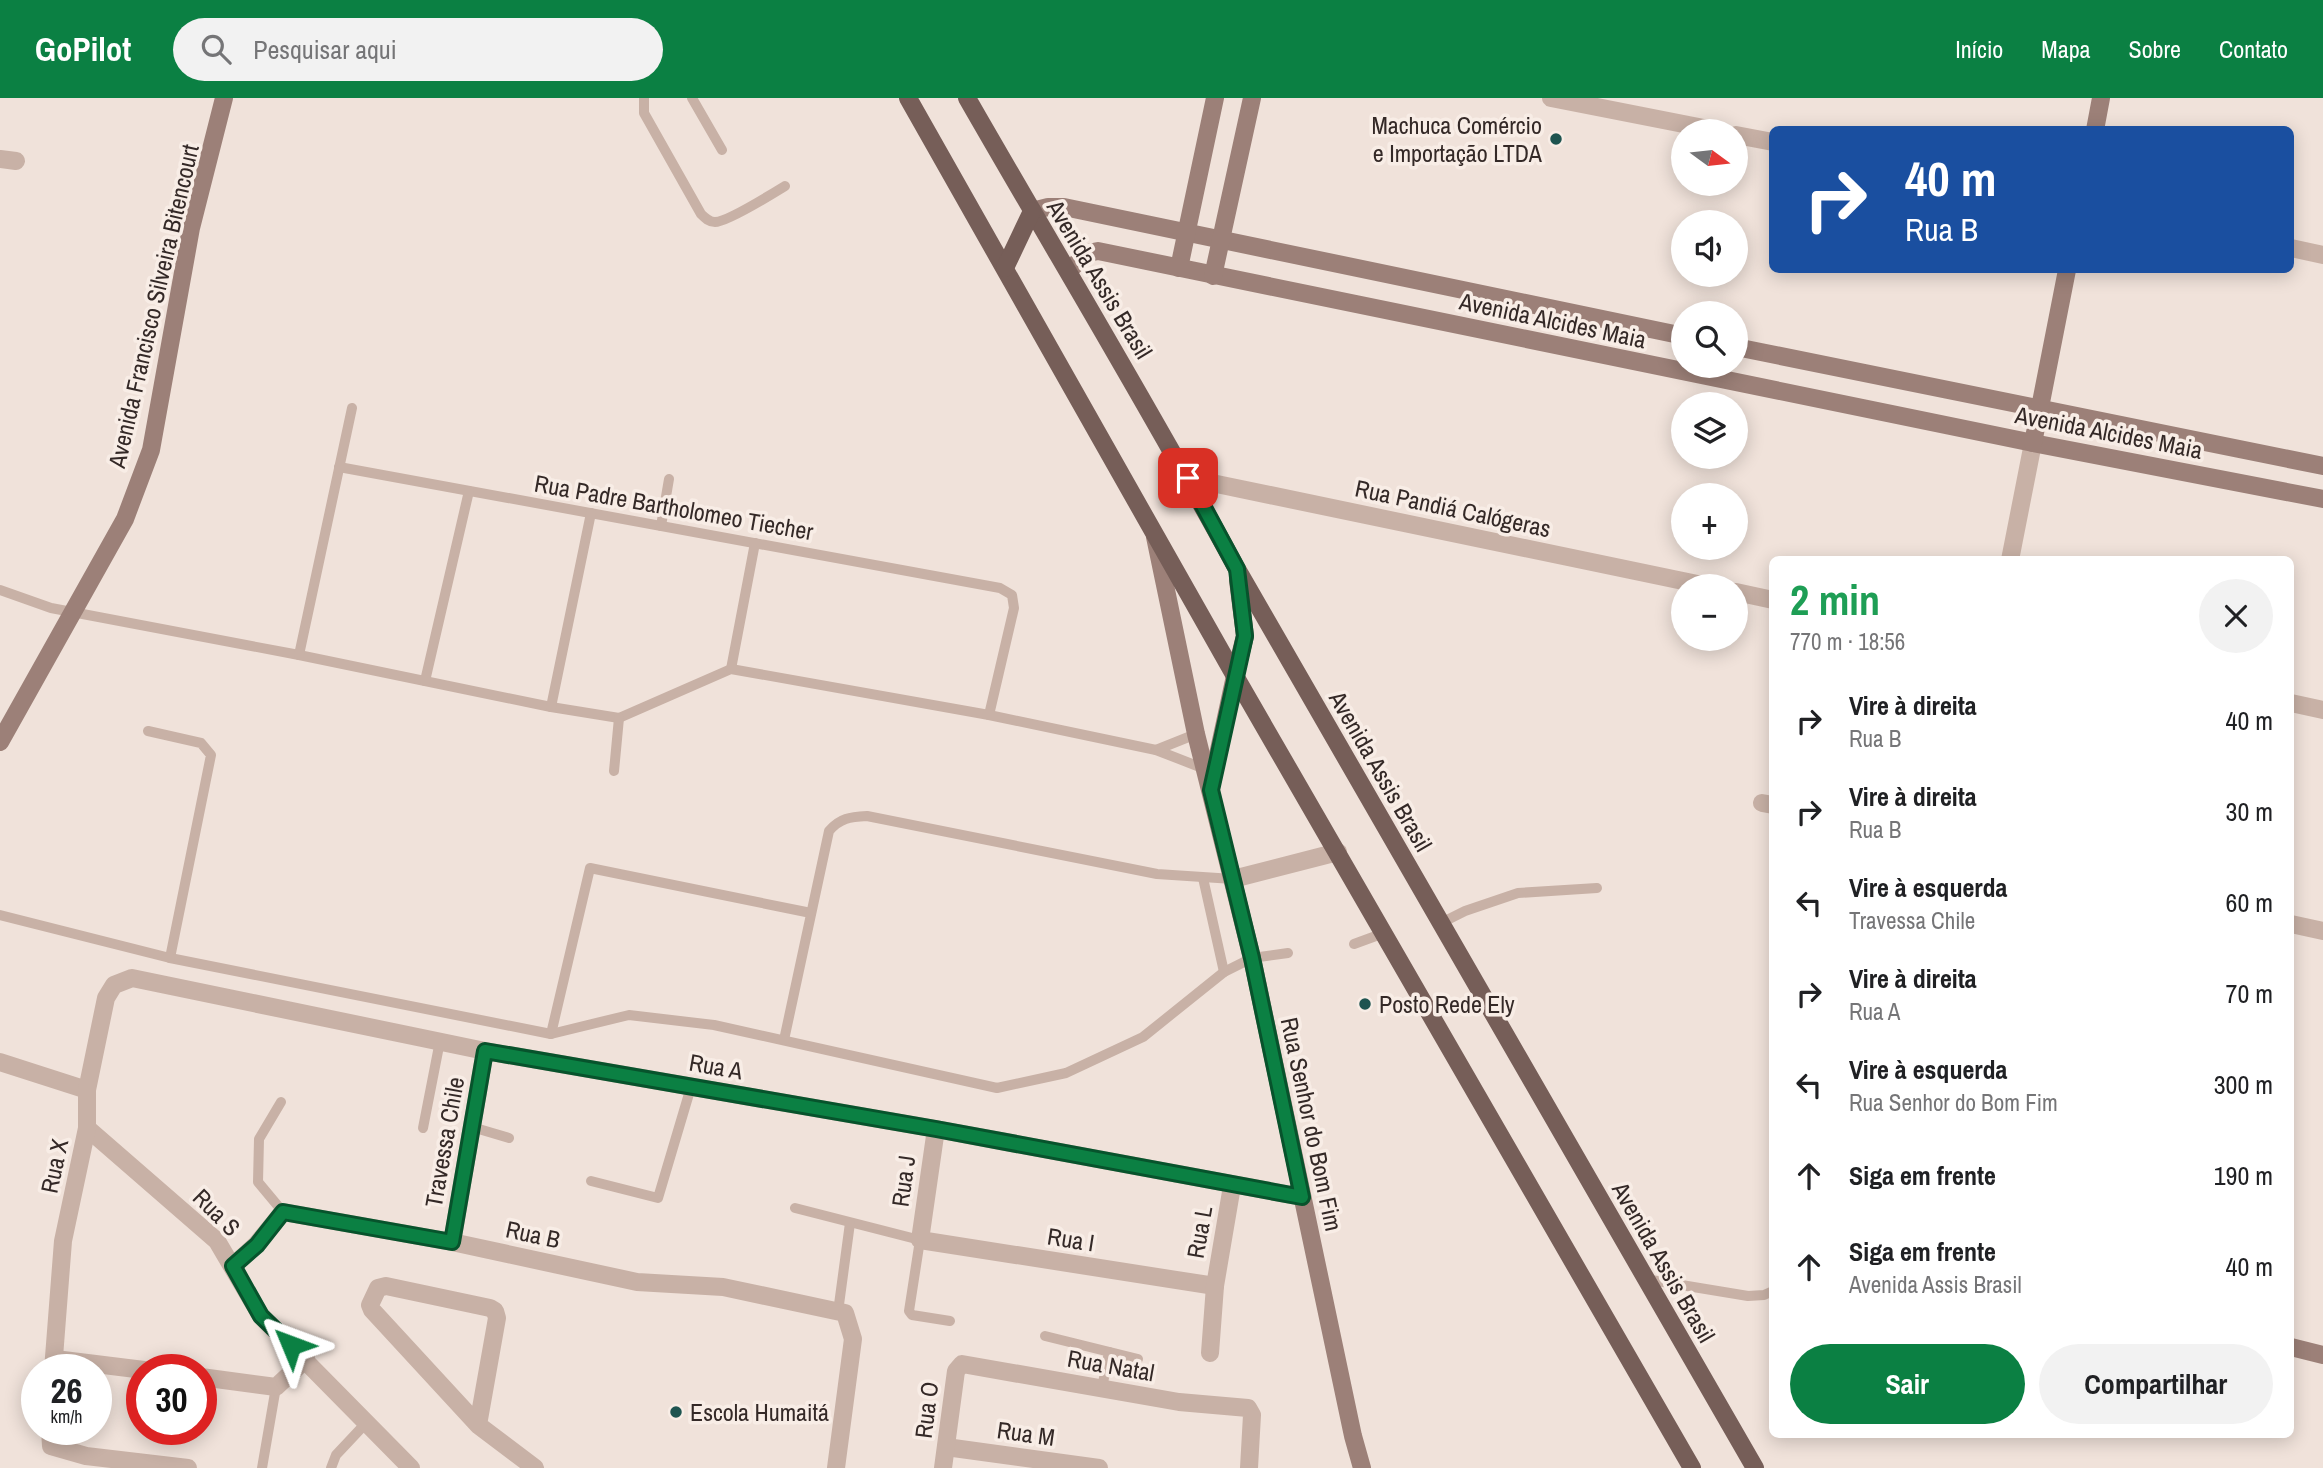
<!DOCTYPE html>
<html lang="pt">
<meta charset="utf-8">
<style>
body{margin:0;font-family:"Archivo Narrow",sans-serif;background:#f2f2f2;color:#202124;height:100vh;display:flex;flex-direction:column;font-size:26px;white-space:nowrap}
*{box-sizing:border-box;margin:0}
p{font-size:23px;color:#757577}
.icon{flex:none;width:38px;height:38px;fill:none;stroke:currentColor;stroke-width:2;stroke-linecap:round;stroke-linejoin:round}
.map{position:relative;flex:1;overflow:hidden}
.details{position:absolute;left:1769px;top:458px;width:525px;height:882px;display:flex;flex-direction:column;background:#fff;border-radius:10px;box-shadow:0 4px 18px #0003}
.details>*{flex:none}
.top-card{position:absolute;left:1769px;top:28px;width:525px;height:147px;border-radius:10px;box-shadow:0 4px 18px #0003;background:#1a4fa0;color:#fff;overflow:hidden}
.needle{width:46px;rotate:105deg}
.buttons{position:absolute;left:1671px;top:21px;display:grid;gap:14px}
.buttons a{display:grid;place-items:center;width:77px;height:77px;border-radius:50%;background:#fff;box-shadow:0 4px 18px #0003;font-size:35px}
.speed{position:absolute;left:21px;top:1256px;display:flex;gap:14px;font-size:35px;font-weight:700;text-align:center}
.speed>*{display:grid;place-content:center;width:91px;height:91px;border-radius:50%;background:#fff;box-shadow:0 4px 18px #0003;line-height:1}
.speed small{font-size:18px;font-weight:400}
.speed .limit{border:10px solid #d22;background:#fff;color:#111}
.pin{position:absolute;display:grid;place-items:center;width:60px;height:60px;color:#fff;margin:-30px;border-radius:14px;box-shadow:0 4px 10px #0006}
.me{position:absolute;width:77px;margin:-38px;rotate:314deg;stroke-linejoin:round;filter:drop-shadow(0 0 5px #0008)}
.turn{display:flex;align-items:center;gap:24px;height:147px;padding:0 21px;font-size:32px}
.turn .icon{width:91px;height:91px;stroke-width:2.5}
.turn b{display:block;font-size:49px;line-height:60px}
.round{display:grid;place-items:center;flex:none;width:74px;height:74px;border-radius:37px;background:#f2f2f2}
.summary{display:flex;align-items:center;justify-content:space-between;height:119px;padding:0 21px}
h1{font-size:42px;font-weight:700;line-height:52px;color:#1e9e55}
.cta{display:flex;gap:14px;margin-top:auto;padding:14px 21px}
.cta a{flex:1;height:80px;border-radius:42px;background:#0b8043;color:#fff;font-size:28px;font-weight:700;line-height:80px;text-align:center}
.cta a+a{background:#f2f2f2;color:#202124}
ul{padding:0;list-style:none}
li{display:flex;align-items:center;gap:21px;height:91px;padding:0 21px}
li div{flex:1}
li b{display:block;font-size:26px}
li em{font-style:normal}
header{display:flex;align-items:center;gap:42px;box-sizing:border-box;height:98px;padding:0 35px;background:#0b8043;color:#fff}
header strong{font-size:33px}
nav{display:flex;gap:38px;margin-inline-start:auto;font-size:24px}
.search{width:490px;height:63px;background:#f2f2f2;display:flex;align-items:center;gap:18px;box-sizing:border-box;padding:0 24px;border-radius:38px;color:#757577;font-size:26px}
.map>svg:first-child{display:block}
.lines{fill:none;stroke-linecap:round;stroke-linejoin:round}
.lane{stroke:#c8b1a6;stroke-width:10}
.street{stroke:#c8b1a6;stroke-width:18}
.secondary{stroke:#9c8078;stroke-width:18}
.primary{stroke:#765e58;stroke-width:18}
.route-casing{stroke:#07532c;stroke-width:18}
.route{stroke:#0b8043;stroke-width:12}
.poi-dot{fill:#1e5450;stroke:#f8ede6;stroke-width:2.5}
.labels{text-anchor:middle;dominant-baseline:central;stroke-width:7;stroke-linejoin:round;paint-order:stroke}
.poi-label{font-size:24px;fill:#342927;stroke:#f8ede6;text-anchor:start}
.street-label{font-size:24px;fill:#342927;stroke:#f8ede6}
</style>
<header>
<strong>GoPilot</strong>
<div class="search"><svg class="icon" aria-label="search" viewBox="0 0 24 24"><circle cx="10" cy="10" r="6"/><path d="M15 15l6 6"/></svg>Pesquisar aqui</div>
<nav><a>Início</a><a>Mapa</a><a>Sobre</a><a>Contato</a></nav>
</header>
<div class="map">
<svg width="2323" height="1370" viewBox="0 0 2323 1370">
<rect width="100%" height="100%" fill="#f0e2da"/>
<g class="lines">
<!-- lane -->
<g class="lane">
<path d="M644,0V15L701,116C705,120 709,124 715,124C727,124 772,96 785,88"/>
<path d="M692,0L722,52"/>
<path d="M339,369L1000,490L1012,497L1014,510L989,617"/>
<path d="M661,428L669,381"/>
<path d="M0,492L51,510L299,557L551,609L619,620L731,571L989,617L1156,652L1205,671"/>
<path d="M299,557L352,310"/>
<path d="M731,571L755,445"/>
<path d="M425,583L469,393"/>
<path d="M551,609L591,415"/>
<path d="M148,633L201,645L211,657L170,860L551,936L629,917L714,927L997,990L1066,975L1143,939L1224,874L1252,860L1288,855"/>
<path d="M1156,652L1196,636"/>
<path d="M614,673L619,620"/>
<path d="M1203,780L1224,874"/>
<path d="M0,817L170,860"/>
<path d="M1441,825L1465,813L1518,795L1597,790"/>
<path d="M1354,846L1384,835"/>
<path d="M551,936L590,770L811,815"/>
<path d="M784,942L829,733C840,720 850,719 867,718L1157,776L1233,781"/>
<path d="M281,1004L259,1041L258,1084L283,1114"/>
<path d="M472,1029L509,1040"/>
<path d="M423,1030L440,943"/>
<path d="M591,1083L658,1100L691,989"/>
<path d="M795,1110L920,1142L909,1213L912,1217L950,1223"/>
<path d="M1645,1181L1748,1198L1764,1197L1773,1193"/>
<path d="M838,1214L850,1125"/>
<path d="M1045,1238L1138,1261"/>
<path d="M1102,1290L1109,1254"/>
<path d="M262,1370L276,1289"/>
<path d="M331,1370L336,1357L367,1324"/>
</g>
<!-- street -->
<g class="street">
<path d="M1551,0L1719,33"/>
<path d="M1736,37L1773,44"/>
<path d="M0,61L16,63"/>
<path d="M2291,150L2323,157"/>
<path d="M1188,380L1707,488"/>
<path d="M2010,462L2033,345"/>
<path d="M1736,494L1773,502"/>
<path d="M2291,605L2323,612"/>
<path d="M1762,705L1773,707"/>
<path d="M1233,781L1338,754"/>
<path d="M2291,826L2323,833"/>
<path d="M0,964L87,992"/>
<path d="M87,1030L217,1143L261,1218L411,1370"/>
<path d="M936,1031L920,1142L1215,1188"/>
<path d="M452,1144L485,953"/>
<path d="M233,1168L256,1147L283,1114L452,1144L637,1184L723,1189L845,1215L853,1241L836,1370"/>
<path d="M1210,1255L1215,1188L1232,1088"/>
<path d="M55,1261L144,1272"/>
<path d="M53,1272L63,1143L87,1030V992L106,900L114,887L132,880L485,953L936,1031L1302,1099"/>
<path d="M201,1279L276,1289L306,1261"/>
<path d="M478,1327L497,1220L495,1213L490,1210L386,1188L378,1190L370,1207L372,1212L478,1327L535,1370"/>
<path d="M50,1332L51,1348L86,1358L188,1370"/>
<path d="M946,1349L1099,1370"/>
<path d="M943,1370L956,1273L962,1266L1179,1304L1248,1310L1252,1317L1249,1370"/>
</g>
<!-- secondary -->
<g class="secondary">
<path d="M2095,32L2101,0"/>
<path d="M1032,113L1048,109H1064L1684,238"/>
<path d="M1179,170L1215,0"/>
<path d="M1069,172L1088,155L1098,153L2033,345L2323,401"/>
<path d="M1213,178L1252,0"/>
<path d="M1736,249L2323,368"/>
<path d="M2033,345L2067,172"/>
<path d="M1155,439L1196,636L1252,860L1353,1338L1362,1370"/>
<path d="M0,644L125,421L151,352L191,130L224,0"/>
<path d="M1211,689L1235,578"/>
<path d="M2291,1249L2323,1257"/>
</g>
<!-- primary -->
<g class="primary">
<path d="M908,0L1235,578L1692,1370"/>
<path d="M967,0C1057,157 1151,312 1237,471L1755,1370"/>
<path d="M1005,170L1032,113"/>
<path d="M1235,578L1245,538L1238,482"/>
</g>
</g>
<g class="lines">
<defs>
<path id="route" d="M291,1247L261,1218L233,1168L257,1147L283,1114L452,1144L485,953L936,1031L1302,1099L1252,860L1211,692L1245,538L1237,471L1188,380"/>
</defs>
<!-- route casing -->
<use href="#route" class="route-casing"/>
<!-- route -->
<use href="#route" class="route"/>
</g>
<!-- markers -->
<g class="poi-dot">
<circle cx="1556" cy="41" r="7"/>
<circle cx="1365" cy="906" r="7"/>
<circle cx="676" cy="1314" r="7"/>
</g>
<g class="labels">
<!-- poi labels -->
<g class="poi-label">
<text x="1542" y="27" text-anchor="end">Machuca Comércio<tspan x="1542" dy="28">e Importação LTDA</tspan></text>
<text x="1379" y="906">Posto Rede Ely</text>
<text x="690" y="1314">Escola Humaitá</text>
</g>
<!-- street labels -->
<g class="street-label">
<text transform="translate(1100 181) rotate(59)">Avenida Assis Brasil</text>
<text transform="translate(153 208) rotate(-77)">Avenida Francisco Silveira Bitencourt</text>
<text transform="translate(1553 222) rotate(12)">Avenida Alcides Maia</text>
<text transform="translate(2109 334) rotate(11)">Avenida Alcides Maia</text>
<text transform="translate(674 409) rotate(10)">Rua Padre Bartholomeo Tiecher</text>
<text transform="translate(1453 410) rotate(12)">Rua Pandiá Calógeras</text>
<text transform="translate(1381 673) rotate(60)">Avenida Assis Brasil</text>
<text transform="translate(716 968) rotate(10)">Rua A</text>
<text transform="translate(1312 1026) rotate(78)">Rua Senhor do Bom Fim</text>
<text transform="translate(444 1044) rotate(-80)">Travessa Chile</text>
<text transform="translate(54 1068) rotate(-78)">Rua X</text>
<text transform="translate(903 1083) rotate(-82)">Rua J</text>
<text transform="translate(217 1114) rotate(45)">Rua S</text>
<text transform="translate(1199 1134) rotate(-80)">Rua L</text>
<text transform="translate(533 1136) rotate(12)">Rua B</text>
<text transform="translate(1071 1141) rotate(9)">Rua I</text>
<text transform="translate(1664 1164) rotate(60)">Avenida Assis Brasil</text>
<text transform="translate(1111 1267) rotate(10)">Rua Natal</text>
<text transform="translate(926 1312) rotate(-83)">Rua O</text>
<text transform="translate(1026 1335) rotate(8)">Rua M</text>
</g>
</g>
</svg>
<div class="buttons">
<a><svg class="needle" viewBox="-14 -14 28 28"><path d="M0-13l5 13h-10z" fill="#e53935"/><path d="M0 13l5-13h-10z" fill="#757577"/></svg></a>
<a><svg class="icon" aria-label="sound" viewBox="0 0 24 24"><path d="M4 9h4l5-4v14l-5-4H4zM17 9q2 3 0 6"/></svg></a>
<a><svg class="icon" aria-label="search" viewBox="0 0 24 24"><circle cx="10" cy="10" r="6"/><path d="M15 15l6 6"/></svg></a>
<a><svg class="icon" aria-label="layers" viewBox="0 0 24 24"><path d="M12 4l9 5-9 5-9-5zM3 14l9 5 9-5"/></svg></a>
<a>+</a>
<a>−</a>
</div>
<div class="speed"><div>26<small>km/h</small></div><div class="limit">30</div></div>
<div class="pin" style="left:1188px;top:380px;background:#d93025"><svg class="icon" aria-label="arrive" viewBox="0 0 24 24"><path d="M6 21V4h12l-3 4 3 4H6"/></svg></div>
<svg class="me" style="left:291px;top:1247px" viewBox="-20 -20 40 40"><path d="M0-17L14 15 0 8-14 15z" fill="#0b8043" stroke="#fff" stroke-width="4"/></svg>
<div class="top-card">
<div class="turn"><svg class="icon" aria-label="right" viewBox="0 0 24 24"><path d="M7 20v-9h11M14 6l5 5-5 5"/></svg><div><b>40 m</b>Rua B</div></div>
</div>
<section class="details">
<div class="summary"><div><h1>2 min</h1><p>770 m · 18:56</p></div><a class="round"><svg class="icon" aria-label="close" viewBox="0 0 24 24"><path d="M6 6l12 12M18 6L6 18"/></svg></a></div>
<ul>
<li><svg class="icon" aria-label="right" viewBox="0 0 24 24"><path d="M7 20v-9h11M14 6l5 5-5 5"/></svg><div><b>Vire à direita</b><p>Rua B</p></div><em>40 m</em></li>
<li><svg class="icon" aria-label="right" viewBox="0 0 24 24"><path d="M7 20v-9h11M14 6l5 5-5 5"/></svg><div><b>Vire à direita</b><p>Rua B</p></div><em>30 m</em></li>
<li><svg class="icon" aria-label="left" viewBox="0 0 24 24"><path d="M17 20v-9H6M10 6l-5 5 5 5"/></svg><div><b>Vire à esquerda</b><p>Travessa Chile</p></div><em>60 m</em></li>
<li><svg class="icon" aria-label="right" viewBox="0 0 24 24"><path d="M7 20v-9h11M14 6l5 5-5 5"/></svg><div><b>Vire à direita</b><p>Rua A</p></div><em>70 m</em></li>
<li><svg class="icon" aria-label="left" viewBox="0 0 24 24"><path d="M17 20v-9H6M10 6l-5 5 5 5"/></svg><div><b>Vire à esquerda</b><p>Rua Senhor do Bom Fim</p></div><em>300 m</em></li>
<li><svg class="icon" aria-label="ahead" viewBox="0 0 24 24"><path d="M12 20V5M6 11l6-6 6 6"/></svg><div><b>Siga em frente</b></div><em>190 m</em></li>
<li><svg class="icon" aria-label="ahead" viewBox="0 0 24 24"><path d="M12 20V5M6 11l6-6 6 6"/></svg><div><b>Siga em frente</b><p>Avenida Assis Brasil</p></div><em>40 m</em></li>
</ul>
<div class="cta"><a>Sair</a><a>Compartilhar</a></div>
</section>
</div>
